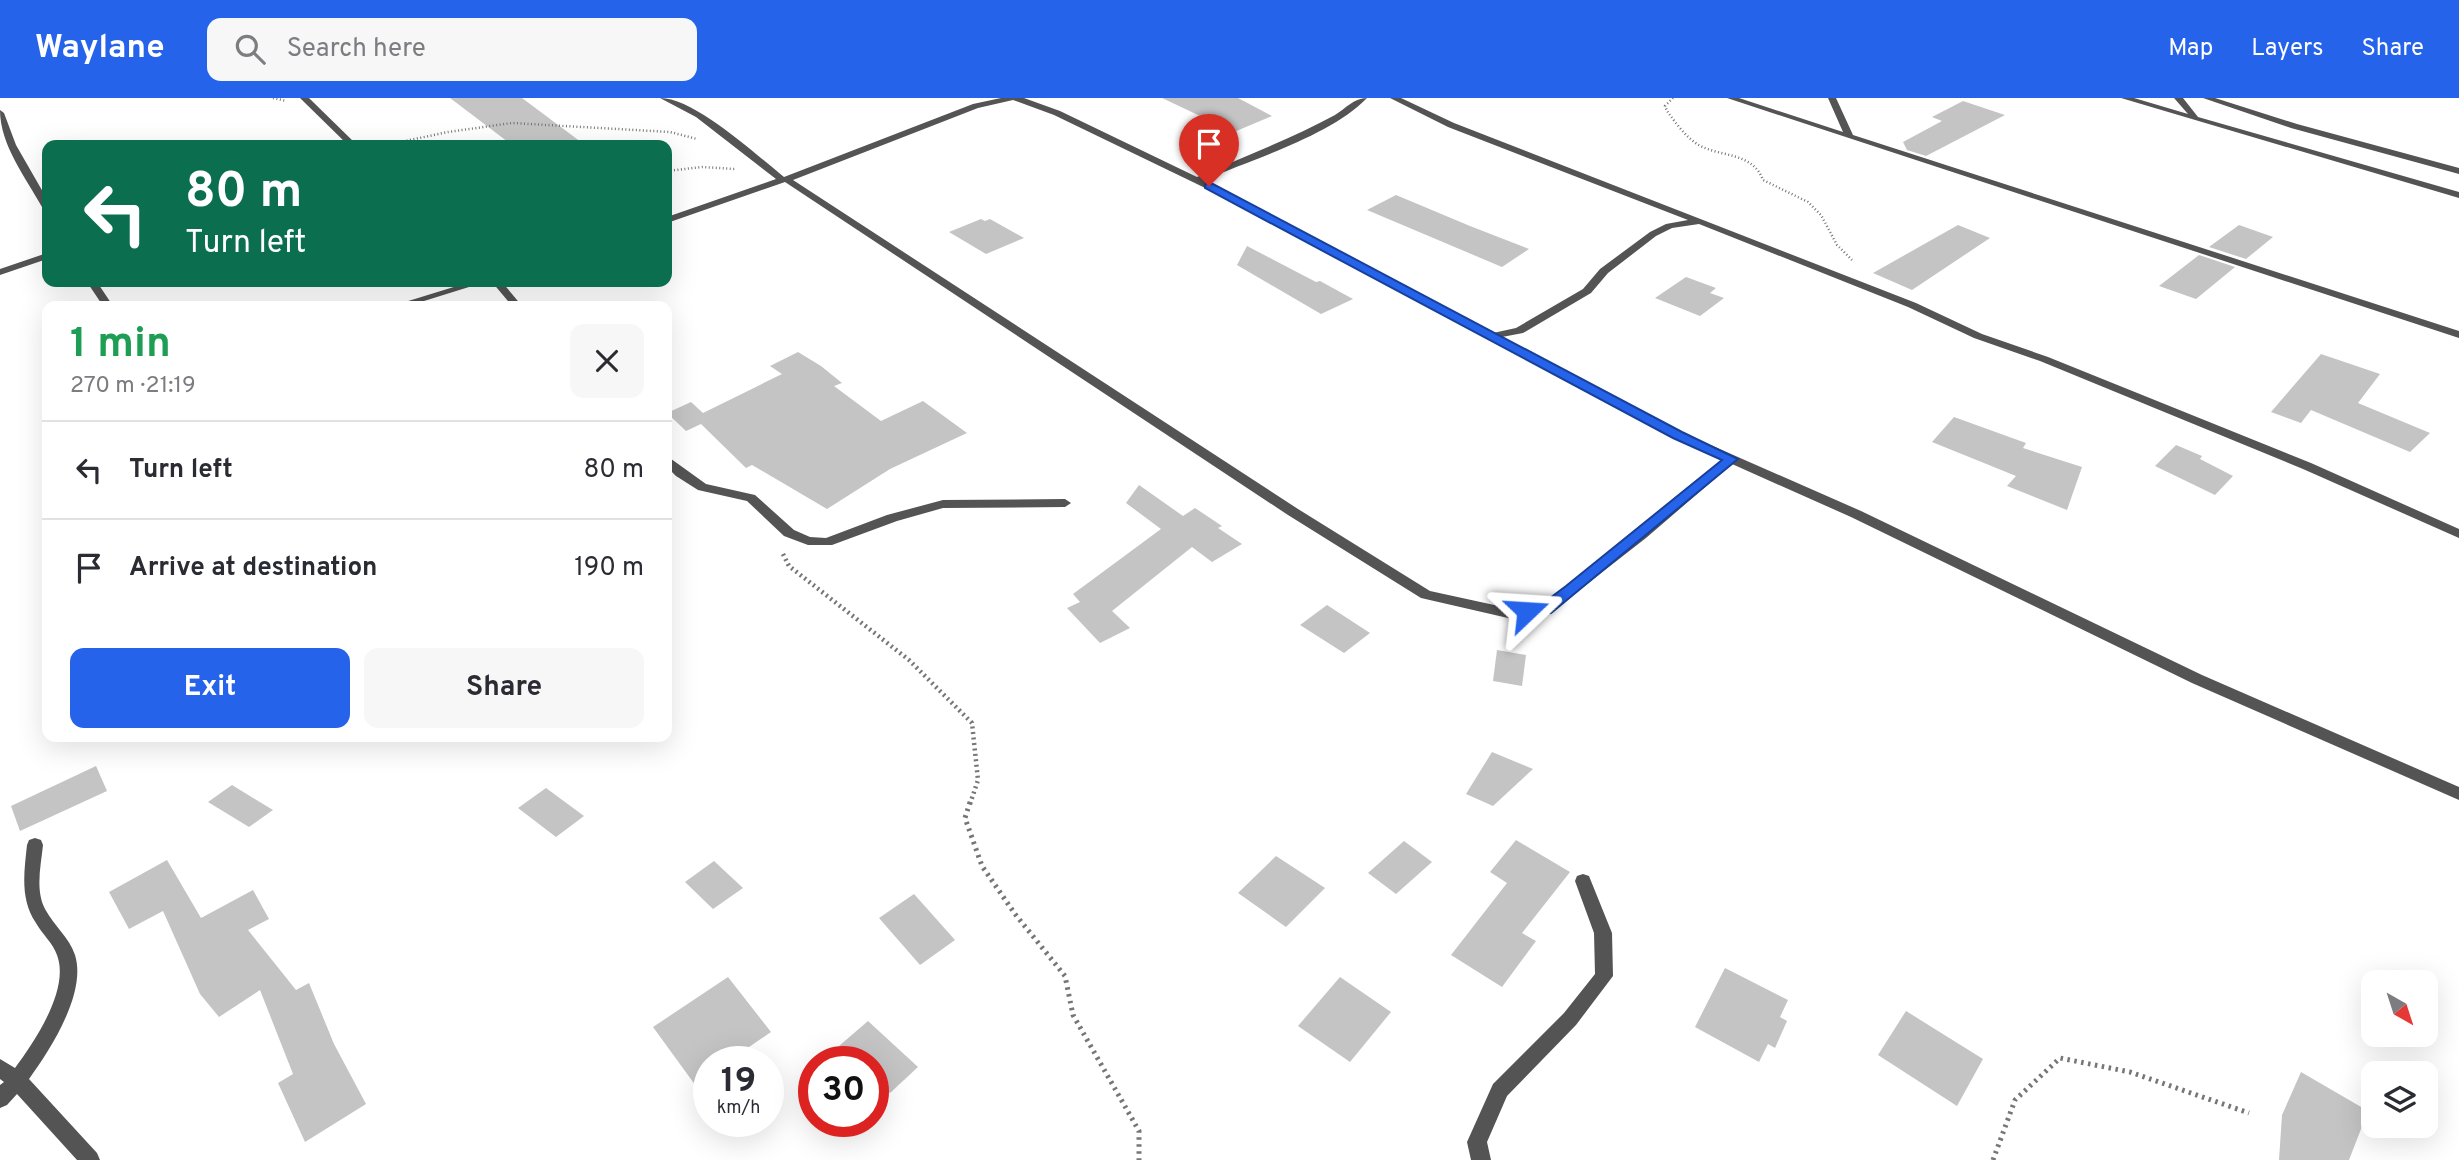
<!DOCTYPE html>
<meta charset="utf-8">
<style>
body{margin:0;font-family:Overpass,sans-serif;background:#f7f7f7;color:#2b2b33;height:100vh;display:flex;flex-direction:column;font-size:26px;white-space:nowrap}
*{box-sizing:border-box;margin:0}
p{font-size:23px;color:#7c7c81}
.icon{flex:none;width:38px;height:38px;fill:none;stroke:currentColor;stroke-width:2;stroke-linecap:round;stroke-linejoin:round}
.map{position:relative;flex:1;overflow:hidden}
.panel{position:absolute;left:42px;top:203px;width:630px;height:441px;display:flex;flex-direction:column;background:#fff;border-radius:14px;box-shadow:0 7px 28px #0002}
.panel>*{flex:none}
.hud{position:absolute;left:42px;top:42px;width:630px;height:147px;border-radius:14px;box-shadow:0 7px 28px #0002;background:#0b6e4f;color:#fff;overflow:hidden}
.needle{width:46px;rotate:141deg}
.buttons{position:absolute;left:2361px;top:872px;display:grid;gap:14px}
.buttons a{display:grid;place-items:center;width:77px;height:77px;border-radius:14px;background:#fff;box-shadow:0 7px 28px #0002;font-size:35px}
.speed{position:absolute;left:693px;top:948px;display:flex;gap:14px;font-size:35px;font-weight:700;text-align:center}
.speed>*{display:grid;place-content:center;width:91px;height:91px;border-radius:50%;background:#fff;box-shadow:0 7px 28px #0002;line-height:1}
.speed small{font-size:18px;font-weight:400}
.speed .limit{border:10px solid #d22;background:#fff;color:#111}
.pin{position:absolute;display:grid;place-items:center;width:60px;height:60px;color:#fff;margin:-72px -30px;border-radius:50% 50% 50% 0;rotate:-45deg;box-shadow:0 0 7px #0007}
.pin .icon{rotate:45deg}
.me{position:absolute;width:77px;margin:-38px;rotate:70deg;stroke-linejoin:round;filter:drop-shadow(0 0 5px #0008)}
.turn{display:flex;align-items:center;gap:24px;height:147px;padding:0 28px;font-size:32px}
.turn .icon{width:91px;height:91px;stroke-width:2.5}
.turn b{display:block;font-size:49px;line-height:60px}
.round{display:grid;place-items:center;flex:none;width:74px;height:74px;border-radius:14px;background:#f7f7f7}
.headline{display:flex;align-items:center;justify-content:space-between;height:119px;padding:0 28px}
h1{font-size:42px;font-weight:700;line-height:52px;color:#1e9e55}
.cta{display:flex;gap:14px;margin-top:auto;padding:14px 28px}
.cta a{flex:1;height:80px;border-radius:14px;background:#2563eb;color:#fff;font-size:28px;font-weight:700;line-height:80px;text-align:center}
.cta a+a{background:#f7f7f7;color:#2b2b33}
ul{padding:0;list-style:none}
li{display:flex;align-items:center;gap:21px;height:98px;padding:0 28px;border-top:2px solid #e1e1e2}
li div{flex:1}
li b{display:block;font-size:26px}
li em{font-style:normal}
header{display:flex;align-items:center;gap:42px;box-sizing:border-box;height:98px;padding:0 35px;background:#2563eb;color:#fff}
header strong{font-size:33px}
nav{display:flex;gap:38px;margin-inline-start:auto;font-size:24px}
.search{width:490px;height:63px;background:#f7f7f7;display:flex;align-items:center;gap:18px;box-sizing:border-box;padding:0 24px;border-radius:14px;color:#7c7c81;font-size:26px}
.map>svg:first-child{display:block}
.building{fill:#c4c4c4}
.lines{fill:none;stroke-linecap:round;stroke-linejoin:round}
.path-far2{stroke:#767676;stroke-width:2.5;stroke-dasharray:1 2.5;stroke-linecap:butt}
.path-far1{stroke:#767676;stroke-width:4.5;stroke-dasharray:2 3.5;stroke-linecap:butt}
.path{stroke:#767676;stroke-width:5;stroke-dasharray:2.5 4.5;stroke-linecap:butt}
.minor{fill:#545454;fill-rule:evenodd}
.route{fill:#2563eb;stroke:#184099;stroke-width:2}
</style>
<header>
<strong>Waylane</strong>
<div class="search"><svg class="icon" aria-label="search" viewBox="0 0 24 24"><circle cx="10" cy="10" r="6"/><path d="M15 15l6 6"/></svg>Search here</div>
<nav><a>Map</a><a>Layers</a><a>Share</a></nav>
</header>
<div class="map">
<svg width="2459" height="1062" viewBox="0 0 2459 1062">
<rect width="100%" height="100%" fill="#fff"/>
<!-- building -->
<g class="building">
<path d="M450,0H522L585,47H512Z"/>
<path d="M1162,0H1238L1272,18L1234,34Z"/>
<path d="M1963,3L2005,17L1926,58L1907,52L1903,44L1942,23L1932,19Z"/>
<path d="M1396,97L1470,128L1529,151L1502,169L1367,112Z"/>
<path d="M981,121L985,123L990,121L1024,140L986,156L949,134Z"/>
<path d="M1958,127L1990,140L1912,192L1873,175Z"/>
<path d="M2239,127L2273,139L2246,161L2209,149Z"/>
<path d="M1247,148L1316,184L1320,183L1353,201L1321,216L1237,167Z"/>
<path d="M2199,157L2235,169L2196,201L2159,188Z"/>
<path d="M1686,179L1716,190L1710,195L1724,200L1700,218L1655,200Z"/>
<path d="M798,254L821,268L842,285L834,288L881,323L923,303L967,335L890,371L827,411L752,367L746,370L701,326L686,333L667,315L691,304L703,315L782,276L770,268Z"/>
<path d="M2321,256L2380,276L2358,305L2430,335L2410,354L2311,312L2301,325L2271,314Z"/>
<path d="M1954,319L2026,345L2023,350L2082,369L2067,412L2007,388L2016,378L1932,344Z"/>
<path d="M2176,347L2202,358L2200,361L2233,378L2215,397L2155,368Z"/>
<path d="M1139,387L1183,418L1195,410L1222,428L1218,430L1242,446L1212,464L1192,449L1112,513L1130,530L1100,545L1067,510L1080,504L1073,496L1161,431L1126,405Z"/>
<path d="M1327,507L1370,535L1344,555L1300,527Z"/>
<path d="M1497,552L1526,557L1522,588L1493,583Z"/>
<path d="M1492,654L1533,671L1493,708L1466,696Z"/>
<path d="M96,668L107,693L20,733L11,708Z"/>
<path d="M232,687L273,712L249,729L208,704Z"/>
<path d="M546,690L584,718L556,739L518,710Z"/>
<path d="M1516,742L1570,774L1522,835L1536,843L1502,889L1451,857L1507,785L1490,774Z"/>
<path d="M1404,743L1432,764L1396,796L1368,775Z"/>
<path d="M1276,758L1325,790L1286,829L1238,795Z"/>
<path d="M167,762L201,820L253,792L269,821L248,832L296,892L309,885L334,946L366,1006L305,1044L278,985L293,976L260,892L219,919L200,896L163,813L129,831L109,794Z"/>
<path d="M714,763L743,790L713,811L685,784Z"/>
<path d="M914,796L955,842L920,867L879,820Z"/>
<path d="M1725,870L1788,902L1780,919L1787,923L1775,950L1768,946L1759,964L1695,929Z"/>
<path d="M728,879L771,934L727,964H709V1006L653,929Z"/>
<path d="M1340,879L1391,914L1350,964L1298,928Z"/>
<path d="M1906,913L1983,961L1957,1008L1878,957Z"/>
<path d="M868,923L918,969L890,995L873,979V964H857L839,948Z"/>
<path d="M2301,974L2368,1013L2349,1062H2279L2282,1017Z"/>
</g>
<g class="lines">
<!-- path-far2 -->
<g class="path-far2">
<path d="M273,0L286,3"/>
<path d="M1673,0L1665,8L1667,13C1675,24 1685,38 1697,46C1720,60 1752,53 1763,82L1808,104L1821,117L1837,147L1852,162"/>
<path d="M386,47L448,34L512,25L670,34L697,41"/>
<path d="M667,73L702,69L735,71"/>
</g>
<!-- path-far1 -->
<path class="path-far1" d="M783,456L789,468L909,562L972,625L978,682L970,706"/>
<!-- path -->
<g class="path">
<path d="M970,704L965,720L982,768L1015,816L1065,878L1073,917L1139,1033V1062"/>
<path d="M1993,1062L2015,1002L2060,960L2130,974L2249,1015"/>
</g>
<!-- minor -->
<g class="minor">
<path d="M300,0H309L357,47H348Z"/>
<path d="M660,0C695,0 755,56 784,79L973,6L1001,0H1024L1060,13L1197,79C1243,59 1291,41 1335,17C1346,10 1354,0 1367,0C1330,38 1253,61 1204,82L1493,235L1516,230L1583,191L1600,171L1650,134L1666,126L1688,122L1448,29L1390,0H1401L1454,25L1916,205L1982,236L2048,259L2311,365L2459,431V440L2303,371L2040,263L1974,240L1908,209L1699,126L1672,130L1656,138L1608,175L1591,195L1523,235L1502,239L1681,334L1861,413L2202,577L2459,689V702L2192,585L1851,419L1732,366L1646,440L1551,514L1508,520L1421,500L1288,417L785,84L667,125V119L776,81L696,19ZM1013,2L1054,17L1228,101L1673,340L1723,362L1636,434L1542,507L1508,510L1430,493L1298,411L793,82L978,10Z"/>
<path d="M1727,0H1739L1843,34L1828,0H1836L1853,37L2459,233V240Z"/>
<path d="M2121,0H2134L2188,16L2174,0H2183L2198,19L2459,94V100Z"/>
<path d="M2203,0H2215L2297,26L2459,70V76L2291,30Z"/>
<path d="M0,12L4,15L16,47L47,101V112L42,109C26,80 0,47 0,12Z"/>
<path d="M47,155V161L0,177V171Z"/>
<path d="M87,184H97L113,208H103Z"/>
<path d="M470,184H485L408,208H392Z"/>
<path d="M492,184H502L522,208H512Z"/>
<path d="M667,358L706,386L755,397L794,432L810,439L826,440L887,417L943,402L1065,401L1071,405L1065,409L943,410L897,423L832,447H808L784,438L747,403L698,392L676,378L667,369Z"/>
<path d="M35,740L41,742L43,747C41,767 35,792 45,811C54,828 69,839 75,857C87,895 50,952 29,981L97,1055L100,1062H77L17,996L7,1007L0,1010V987L4,984L0,981V961L15,970C35,943 70,891 57,857C53,845 42,836 36,825C20,801 24,775 27,747L29,742Z"/>
<path d="M1583,776L1589,778L1591,783L1612,835L1613,878L1576,927L1507,998L1487,1044L1491,1062H1471L1467,1044L1493,986L1564,915L1595,876L1594,835L1575,783L1577,778Z"/>
</g>
</g>
<!-- route -->
<path class="route" d="M1205,86H1213L1682,334L1738,361L1551,515L1521,517L1519,513L1521,509L1542,506L1566,488L1722,362L1673,340L1205,90Z"/>
</svg>
<div class="buttons">
<a><svg class="needle" viewBox="-14 -14 28 28"><path d="M0-13l5 13h-10z" fill="#e53935"/><path d="M0 13l5-13h-10z" fill="#7c7c81"/></svg></a>
<a><svg class="icon" aria-label="layers" viewBox="0 0 24 24"><path d="M12 4l9 5-9 5-9-5zM3 14l9 5 9-5"/></svg></a>
</div>
<div class="speed"><div>19<small>km/h</small></div><div class="limit">30</div></div>
<div class="pin" style="left:1209px;top:88px;background:#d93025"><svg class="icon" aria-label="arrive" viewBox="0 0 24 24"><path d="M6 21V4h12l-3 4 3 4H6"/></svg></div>
<svg class="me" style="left:1527px;top:513px" viewBox="-20 -20 40 40"><path d="M0-17L14 15 0 8-14 15z" fill="#2563eb" stroke="#fff" stroke-width="4"/></svg>
<div class="hud">
<div class="turn"><svg class="icon" aria-label="left" viewBox="0 0 24 24"><path d="M17 20v-9H6M10 6l-5 5 5 5"/></svg><div><b>80 m</b>Turn left</div></div>
</div>
<section class="panel">
<div class="headline"><div><h1>1 min</h1><p>270 m · 21:19</p></div><a class="round"><svg class="icon" aria-label="close" viewBox="0 0 24 24"><path d="M6 6l12 12M18 6L6 18"/></svg></a></div>
<ul>
<li><svg class="icon" aria-label="left" viewBox="0 0 24 24"><path d="M17 20v-9H6M10 6l-5 5 5 5"/></svg><div><b>Turn left</b></div><em>80 m</em></li>
<li><svg class="icon" aria-label="arrive" viewBox="0 0 24 24"><path d="M6 21V4h12l-3 4 3 4H6"/></svg><div><b>Arrive at destination</b></div><em>190 m</em></li>
</ul>
<div class="cta"><a>Exit</a><a>Share</a></div>
</section>
</div>
